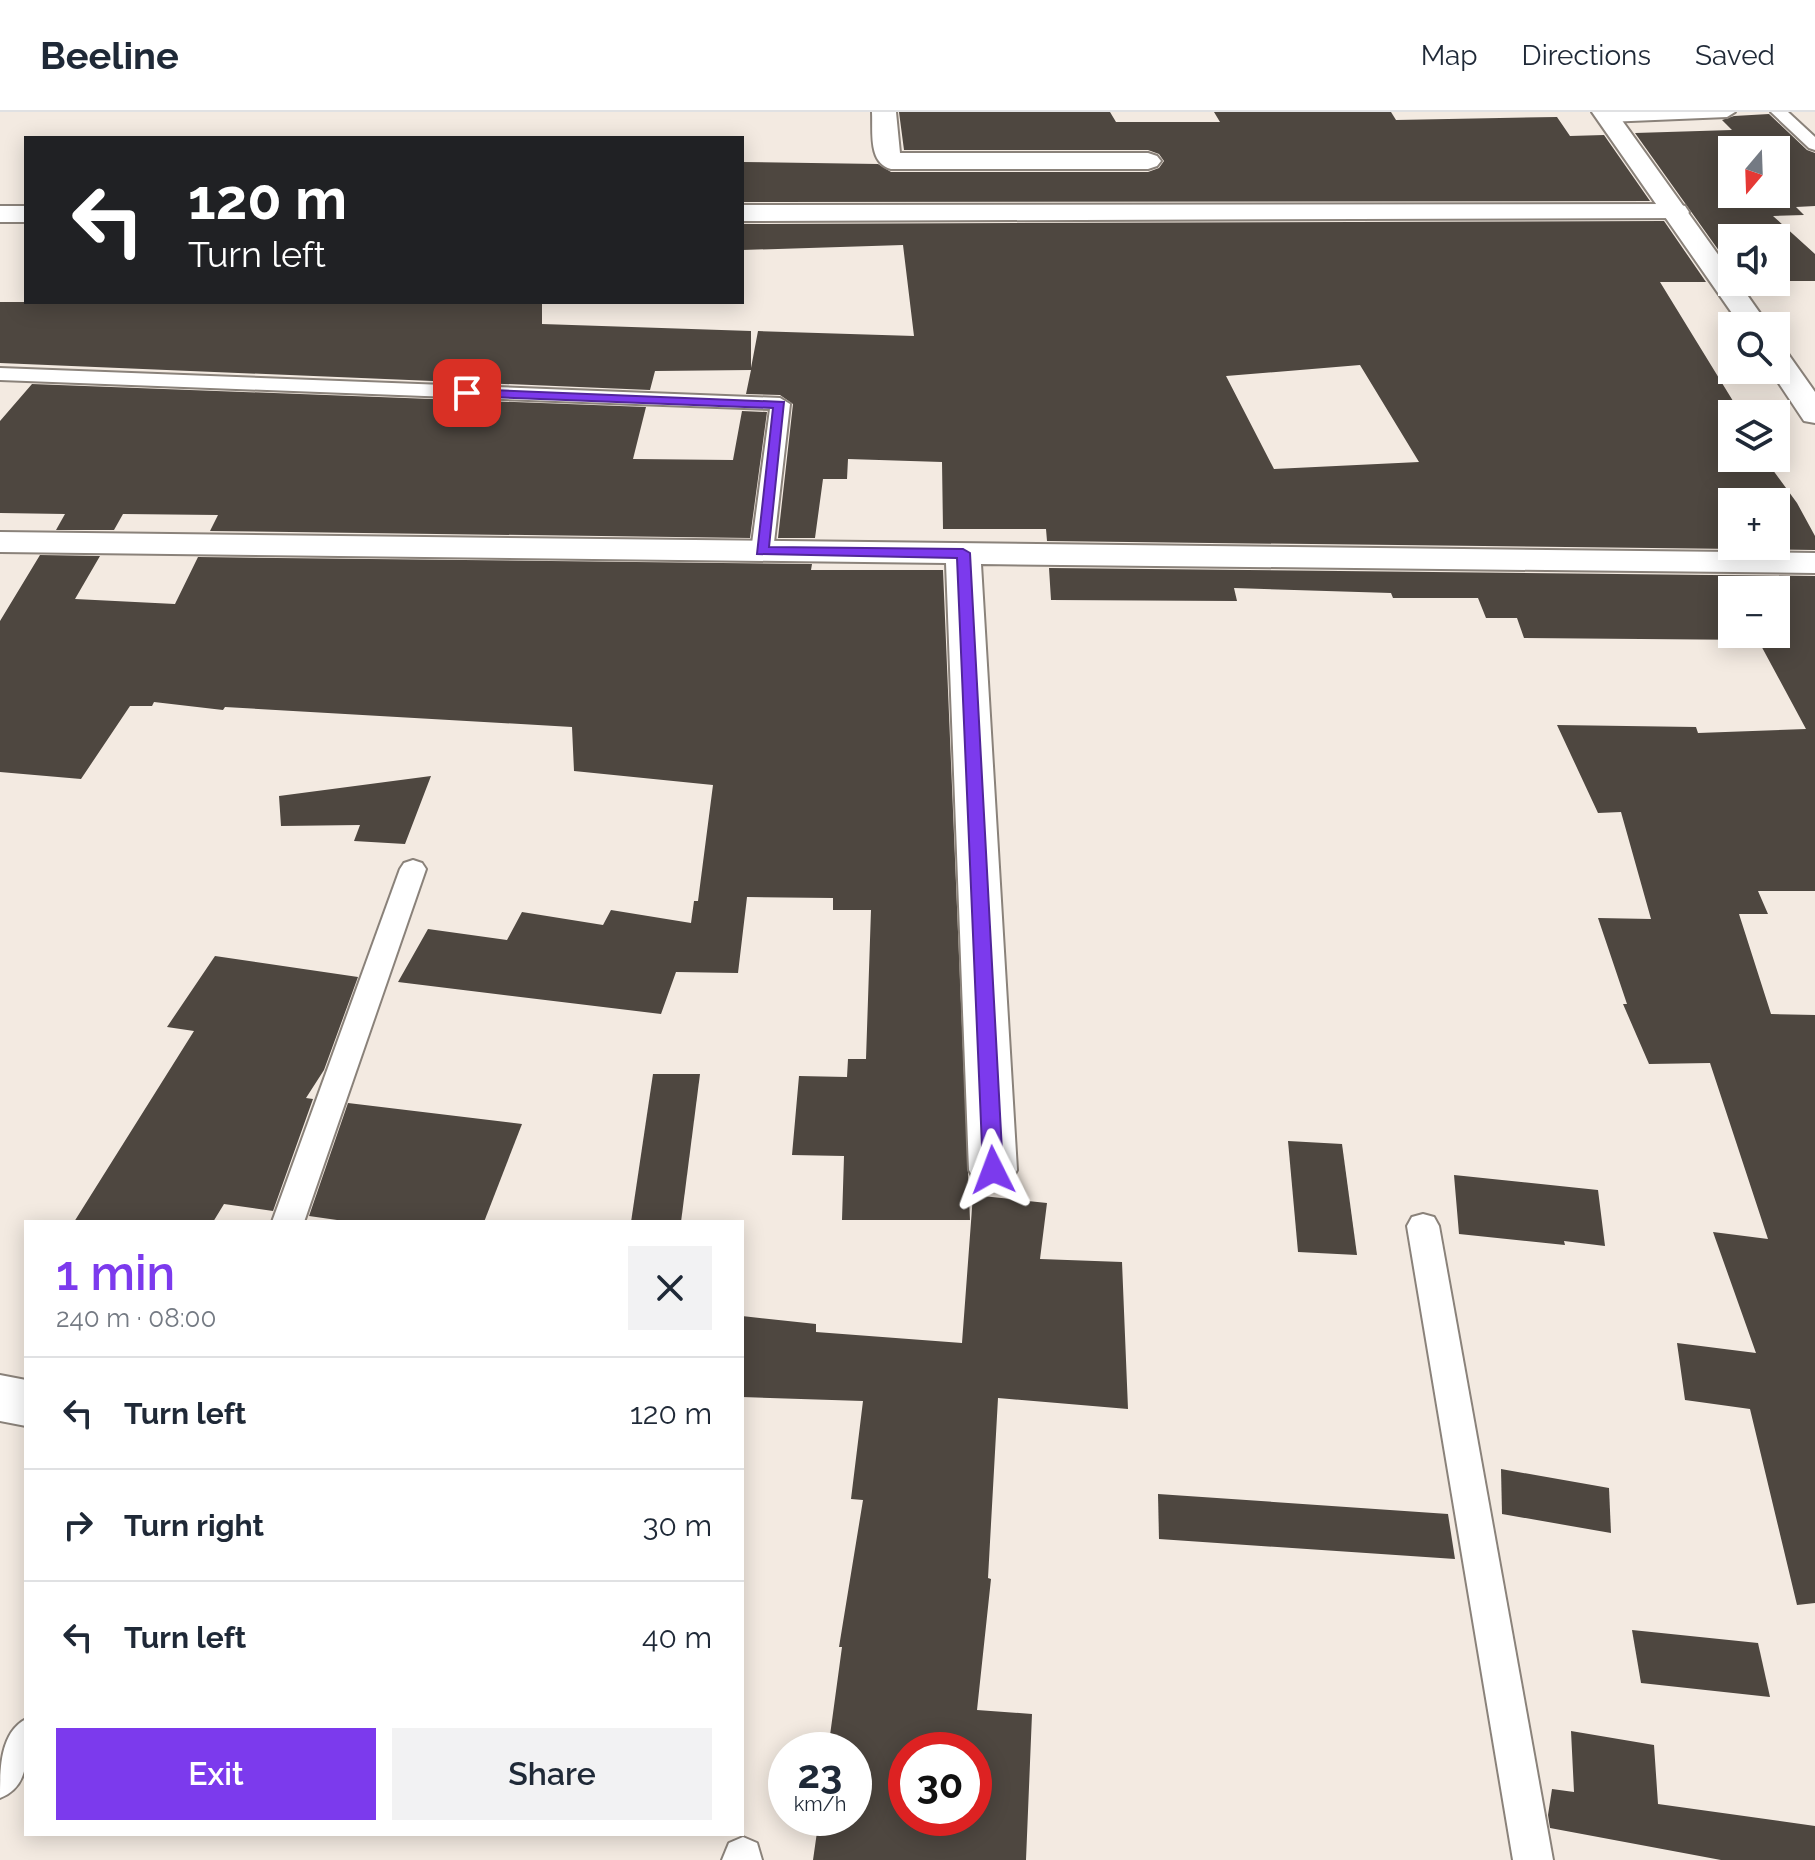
<!DOCTYPE html>
<meta charset="utf-8">
<style>
body{margin:0;font-family:Raleway,sans-serif;background:#f2f2f3;color:#1f2937;height:100vh;display:flex;flex-direction:column;font-size:30px;white-space:nowrap}
*{box-sizing:border-box;margin:0}
p{font-size:26px;color:#747a83}
.icon{flex:none;width:44px;height:44px;fill:none;stroke:currentColor;stroke-width:2;stroke-linecap:round;stroke-linejoin:round}
.map{position:relative;flex:1;overflow:hidden}
.side{position:absolute;left:24px;top:1108px;width:720px;height:616px;display:flex;flex-direction:column;background:#fff;border-radius:0px;box-shadow:0 4px 20px #0003}
.side>*{flex:none}
.guide{position:absolute;left:24px;top:24px;width:720px;height:168px;border-radius:0px;box-shadow:0 4px 20px #0003;background:#202124;color:#fff;overflow:hidden}
.needle{width:52px;rotate:199deg}
.buttons{position:absolute;left:1718px;top:24px;display:grid;gap:16px}
.buttons a{display:grid;place-items:center;width:72px;height:72px;border-radius:0px;background:#fff;box-shadow:0 4px 20px #0003;font-size:40px}
.speed{position:absolute;left:768px;top:1620px;display:flex;gap:16px;font-size:40px;font-weight:700;text-align:center}
.speed>*{display:grid;place-content:center;width:104px;height:104px;border-radius:50%;background:#fff;box-shadow:0 4px 20px #0003;line-height:1}
.speed small{font-size:20px;font-weight:400}
.speed .limit{border:12px solid #d22;background:#fff;color:#111}
.pin{position:absolute;display:grid;place-items:center;width:68px;height:68px;color:#fff;margin:-34px;border-radius:16px;box-shadow:0 4px 12px #0006}
.me{position:absolute;width:88px;margin:-44px;rotate:357deg;stroke-linejoin:round;filter:drop-shadow(0 0 6px #0008)}
.turn{display:flex;align-items:center;gap:28px;height:168px;padding:0 32px;font-size:36px}
.turn .icon{width:104px;height:104px;stroke-width:2.5}
.turn b{display:block;font-size:56px;line-height:68px}
.round{display:grid;place-items:center;flex:none;width:84px;height:84px;border-radius:0px;background:#f2f2f3}
.overview{display:flex;align-items:center;justify-content:space-between;height:136px;padding:0 32px}
h1{font-size:48px;font-weight:600;line-height:60px;color:#7c3aed}
.action{display:flex;gap:16px;margin-top:auto;padding:16px 32px}
.action a{flex:1;height:92px;border-radius:0px;background:#7c3aed;color:#fff;font-size:32px;font-weight:600;line-height:92px;text-align:center}
.action a+a{background:#f2f2f3;color:#1f2937}
ul{padding:0;list-style:none}
li{display:flex;align-items:center;gap:24px;height:112px;padding:0 32px;border-top:2px solid #e0e1e3}
li div{flex:1}
li b{display:block;font-size:30px}
li em{font-style:normal}
header{display:flex;align-items:center;gap:48px;box-sizing:border-box;height:112px;padding:0 40px;background:#fff;border-bottom:2px solid #e0e1e3}
header strong{font-size:38px}
nav{display:flex;gap:44px;margin-inline-start:auto;font-size:28px}
.map>svg:first-child{display:block}
.building{fill:#4e4740;fill-rule:evenodd}
.lines{fill:none;stroke-linecap:round;stroke-linejoin:round}
.service-casing{stroke:#8a827a;stroke-width:4}
.minor-casing{stroke:#8a827a;stroke-width:4}
.tertiary-casing{stroke:#8a827a;stroke-width:4}
.service{fill:#fff;fill-rule:evenodd}
.minor{fill:#fff;fill-rule:evenodd}
.tertiary{fill:#fff;fill-rule:evenodd}
.route{fill:#7c3aed;stroke:#51269a;stroke-width:2}
</style>
<header>
<strong>Beeline</strong>
<nav><a>Map</a><a>Directions</a><a>Saved</a></nav>
</header>
<div class="map">
<svg width="1815" height="1748" viewBox="0 0 1815 1748">
<rect width="100%" height="100%" fill="#f3eae1"/>
<!-- building -->
<g class="building">
<path d="M899,0H1110L1116,10H1220L1214,0H1391L1396,8L1557,5L1570,24L1604,23L1650,89L742,90V50L878,52L891,60H1148L1159,56L1164,49L1159,42L1148,38H904Z"/>
<path d="M1769,2L1807,38L1815,41V94L1796,95L1804,103L1773,104L1815,142V169H1776V126H1732V157L1635,21L1732,18L1722,8L1734,4ZM1732,38H1776V82H1732Z"/>
<path d="M1664,109L1706,170H1660L1741,302H1732V346H1764L1797,391L1815,424V438L1047,429L1046,417H943L942,350L848,347L847,367H823L815,426H778L793,292L780,283L746,282L751,258L655,259L650,278L0,251V190H542V212L751,219V256L758,219L914,224L903,133L742,138V112ZM1360,253L1419,350L1274,357L1226,264ZM1732,390H1776V434H1732Z"/>
<path d="M32,272L646,295L633,347L733,348L742,299L767,300L750,426L210,419L218,403L123,402L114,418H56L65,402L0,401V309Z"/>
<path d="M40,443L100,444L75,487L175,492L198,445L812,452L811,458H943L970,1108H842L844,1044L792,1043L799,964L847,965L848,947H866L871,798H833V786L747,785L738,861L676,860L661,902L398,870L428,817L507,828L522,800L603,813L611,798L691,811L694,789H698L713,673L574,659L572,615L225,595L223,598L154,590L152,594H130L81,667L0,660V509Z"/>
<path d="M1049,456L1815,464V779H1758L1768,802H1739L1771,902L1815,903V1491L1797,1493L1750,1297L1685,1288L1677,1231L1756,1241L1713,1120L1768,1127L1710,951L1649,952L1623,892H1627L1598,806L1651,807L1621,700L1598,701L1557,613L1696,615L1698,621L1806,617L1758,528L1524,526L1517,506H1486L1478,486H1393L1391,481L1234,476L1237,489L1051,488ZM1732,478H1776V522H1732Z"/>
<path d="M431,664L405,732L354,729L360,713L281,714L279,684Z"/>
<path d="M215,844L358,865L324,958L306,986L313,987L273,1099L224,1092L213,1110H74L194,919L167,915Z"/>
<path d="M653,962H700L681,1110H631Z"/>
<path d="M348,991L522,1012L484,1110H351L309,1104Z"/>
<path d="M1288,1029L1342,1032L1357,1143L1298,1140Z"/>
<path d="M1454,1063L1598,1078L1605,1134L1564,1129L1565,1133L1459,1122Z"/>
<path d="M973,1083L1047,1091L1040,1147L1122,1150L1128,1297L998,1286L988,1466L991,1467L977,1598L1032,1602L1026,1748H813L819,1706H854V1638H828L842,1535H839L863,1388L851,1387L863,1289L742,1285V1204L816,1212V1220L962,1231ZM906,1638H974V1706H906Z"/>
<path d="M1501,1357L1609,1376L1611,1421L1502,1402Z"/>
<path d="M1158,1382L1448,1402L1455,1447L1159,1427Z"/>
<path d="M1632,1518L1758,1531L1770,1585L1641,1571Z"/>
<path d="M1571,1619L1654,1633L1658,1692L1815,1714V1748H1721L1550,1716L1548,1703L1552,1677L1574,1680Z"/>
</g>
<g class="lines">
<defs>
<g id="service">
<path d="M1616,0H1735L1727,5L1607,10L1599,5L1602,2Z"/>
<path d="M1771,0H1788L1815,25V38L1809,36Z"/>
<path d="M0,256L780,286L790,292L773,439L762,446L751,439L770,297L0,268Z"/>
<path d="M413,748L422,751L426,757L304,1110H272L400,757L404,751Z"/>
<path d="M1423,1102L1434,1105L1439,1114L1553,1748H1513L1407,1114L1412,1105Z"/>
<path d="M26,1607C26,1638 33,1673 0,1686C0,1656 0,1621 26,1607Z"/>
<path d="M743,1725L757,1731L762,1748H722L729,1731Z"/>
</g>
<g id="minor">
<path d="M872,0H896L900,41H1148L1157,44L1161,49L1157,54L1148,57H891C868,51 873,20 872,0Z"/>
<path d="M1676,92L1685,94L1689,100L1685,106L742,109V93Z"/>
<rect x="0" y="94" width="26" height="16"/>
<path d="M0,420L1815,441V461L981,452L1017,1058L1010,1071L993,1076L976,1071L969,1058L946,451L0,440Z"/>
<path d="M0,1263L26,1268V1314L0,1309Z"/>
</g>
<g id="tertiary">
<path d="M1592,0H1616L1732,162V170H1738L1769,214H1741Z"/>
<path d="M1776,236L1786,239L1815,280V311L1804,309L1770,258H1776Z"/>
</g>
</defs>
<!-- service casing -->
<use href="#service" class="service-casing"/>
<!-- minor casing -->
<use href="#minor" class="minor-casing"/>
<!-- tertiary casing -->
<use href="#tertiary" class="tertiary-casing"/>
<!-- service -->
<use href="#service" class="service"/>
<!-- minor -->
<use href="#minor" class="minor"/>
<!-- tertiary -->
<use href="#tertiary" class="tertiary"/>
</g>
<!-- route -->
<path class="route" d="M467,277L784,290L769,435L963,437L970,441L1003,1058L1000,1063H986L983,1058L957,446L757,442L773,296L462,284L460,281Z"/>
</svg>
<div class="buttons">
<a><svg class="needle" viewBox="-14 -14 28 28"><path d="M0-13l5 13h-10z" fill="#e53935"/><path d="M0 13l5-13h-10z" fill="#747a83"/></svg></a>
<a><svg class="icon" aria-label="sound" viewBox="0 0 24 24"><path d="M4 9h4l5-4v14l-5-4H4zM17 9q2 3 0 6"/></svg></a>
<a><svg class="icon" aria-label="search" viewBox="0 0 24 24"><circle cx="10" cy="10" r="6"/><path d="M15 15l6 6"/></svg></a>
<a><svg class="icon" aria-label="layers" viewBox="0 0 24 24"><path d="M12 4l9 5-9 5-9-5zM3 14l9 5 9-5"/></svg></a>
<a>+</a>
<a>−</a>
</div>
<div class="speed"><div>23<small>km/h</small></div><div class="limit">30</div></div>
<div class="pin" style="left:467px;top:281px;background:#d93025"><svg class="icon" aria-label="arrive" viewBox="0 0 24 24"><path d="M6 21V4h12l-3 4 3 4H6"/></svg></div>
<svg class="me" style="left:993px;top:1058px" viewBox="-20 -20 40 40"><path d="M0-17L14 15 0 8-14 15z" fill="#7c3aed" stroke="#fff" stroke-width="4"/></svg>
<div class="guide">
<div class="turn"><svg class="icon" aria-label="left" viewBox="0 0 24 24"><path d="M17 20v-9H6M10 6l-5 5 5 5"/></svg><div><b>120 m</b>Turn left</div></div>
</div>
<section class="side">
<div class="overview"><div><h1>1 min</h1><p>240 m · 08:00</p></div><a class="round"><svg class="icon" aria-label="close" viewBox="0 0 24 24"><path d="M6 6l12 12M18 6L6 18"/></svg></a></div>
<ul>
<li><svg class="icon" aria-label="left" viewBox="0 0 24 24"><path d="M17 20v-9H6M10 6l-5 5 5 5"/></svg><div><b>Turn left</b></div><em>120 m</em></li>
<li><svg class="icon" aria-label="right" viewBox="0 0 24 24"><path d="M7 20v-9h11M14 6l5 5-5 5"/></svg><div><b>Turn right</b></div><em>30 m</em></li>
<li><svg class="icon" aria-label="left" viewBox="0 0 24 24"><path d="M17 20v-9H6M10 6l-5 5 5 5"/></svg><div><b>Turn left</b></div><em>40 m</em></li>
</ul>
<div class="action"><a>Exit</a><a>Share</a></div>
</section>
</div>
